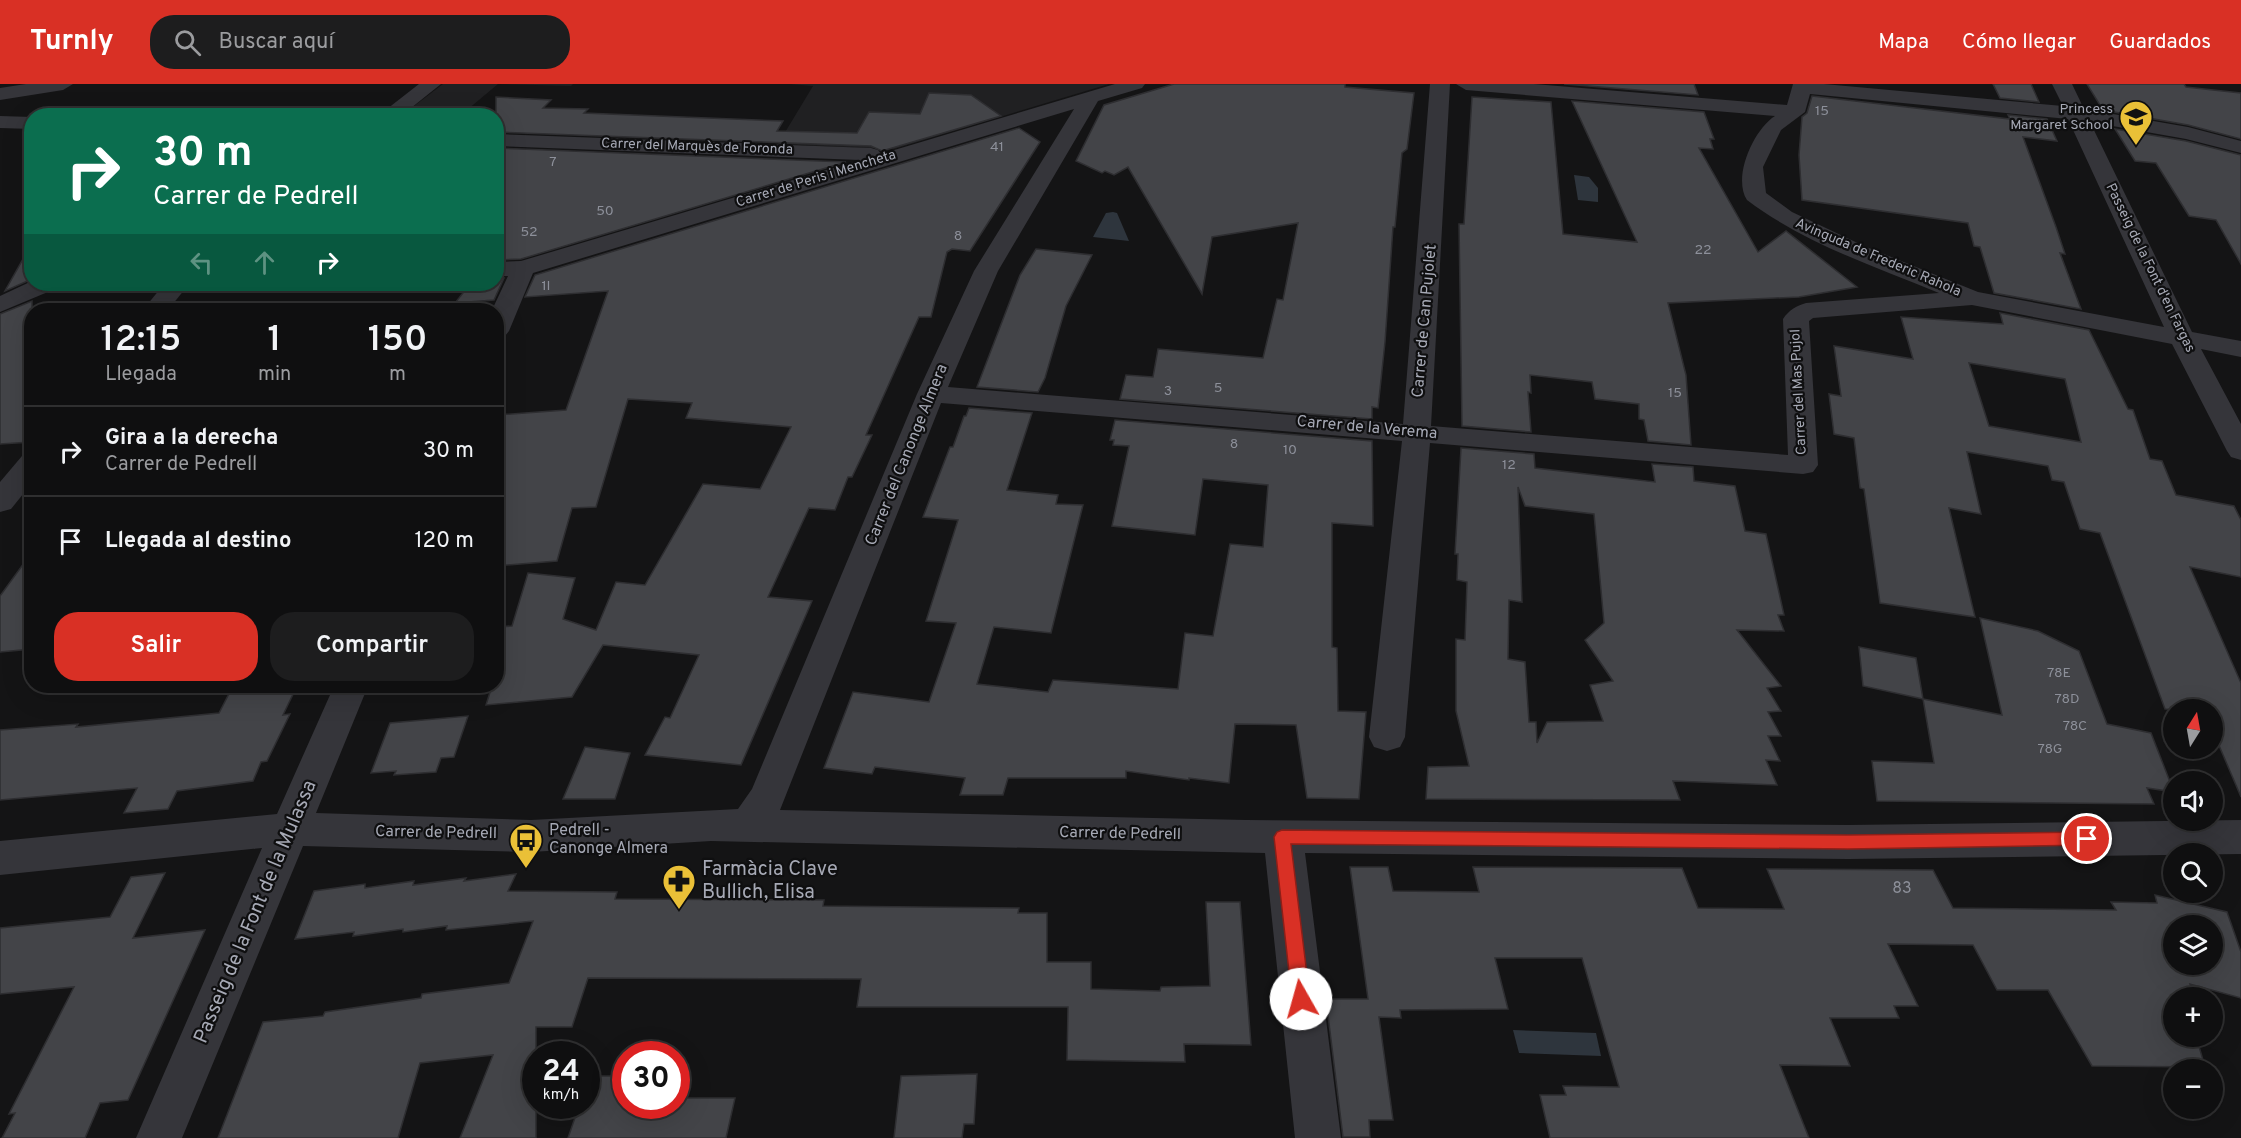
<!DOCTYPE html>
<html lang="es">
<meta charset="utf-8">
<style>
body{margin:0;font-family:Overpass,sans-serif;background:#1d1d1e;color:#f1f3f6;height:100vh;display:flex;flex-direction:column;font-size:22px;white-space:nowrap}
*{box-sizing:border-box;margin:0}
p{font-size:20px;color:#9b9c9f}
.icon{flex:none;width:33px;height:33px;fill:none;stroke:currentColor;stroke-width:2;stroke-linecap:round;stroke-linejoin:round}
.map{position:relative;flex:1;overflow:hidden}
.drawer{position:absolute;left:24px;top:219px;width:480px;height:390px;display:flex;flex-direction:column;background:#0f0f10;border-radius:24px;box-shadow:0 6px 24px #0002,0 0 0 2px #2f2f30}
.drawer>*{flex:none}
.guide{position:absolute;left:24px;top:24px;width:480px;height:183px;border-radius:24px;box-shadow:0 6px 24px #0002,0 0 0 2px #2f2f30;background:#0b6e4f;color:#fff;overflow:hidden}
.needle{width:39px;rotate:11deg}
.buttons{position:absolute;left:2163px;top:615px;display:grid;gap:12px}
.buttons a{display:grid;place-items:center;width:60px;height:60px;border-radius:50%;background:#0f0f10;box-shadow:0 6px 24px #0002,0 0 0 2px #2f2f30;font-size:30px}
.speed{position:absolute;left:522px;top:957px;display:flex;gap:12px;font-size:30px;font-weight:700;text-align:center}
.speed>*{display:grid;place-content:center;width:78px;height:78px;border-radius:50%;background:#0f0f10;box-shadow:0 6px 24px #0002,0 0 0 2px #2f2f30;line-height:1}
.speed small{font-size:15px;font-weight:400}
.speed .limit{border:9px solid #d22;background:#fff;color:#111}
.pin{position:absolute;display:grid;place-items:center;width:51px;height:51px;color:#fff;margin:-26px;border:3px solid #fff;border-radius:50%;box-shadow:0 2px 6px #0007}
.me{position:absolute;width:66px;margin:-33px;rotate:353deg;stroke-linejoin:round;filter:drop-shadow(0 0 4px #0008)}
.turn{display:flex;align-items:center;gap:21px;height:126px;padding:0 30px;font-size:27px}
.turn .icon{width:78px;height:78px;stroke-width:2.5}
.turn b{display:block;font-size:42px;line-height:51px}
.lanes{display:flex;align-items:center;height:57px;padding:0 30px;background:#0003;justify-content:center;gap:30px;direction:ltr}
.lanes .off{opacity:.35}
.eta{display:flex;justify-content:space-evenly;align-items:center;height:102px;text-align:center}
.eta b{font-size:36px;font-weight:600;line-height:42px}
.action{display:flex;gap:12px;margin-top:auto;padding:12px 30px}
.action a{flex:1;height:69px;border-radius:24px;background:#d93025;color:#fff;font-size:24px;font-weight:600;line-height:69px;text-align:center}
.action a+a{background:#1d1d1e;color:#f1f3f6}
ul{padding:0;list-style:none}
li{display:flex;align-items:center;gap:18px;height:90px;padding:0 30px;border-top:2px solid #2f2f30}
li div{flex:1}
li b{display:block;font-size:22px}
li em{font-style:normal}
header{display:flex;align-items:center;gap:36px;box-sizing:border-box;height:84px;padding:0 30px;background:#d93025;color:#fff}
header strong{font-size:28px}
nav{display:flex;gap:33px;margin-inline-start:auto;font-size:21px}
.search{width:420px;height:54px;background:#1d1d1e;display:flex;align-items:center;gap:15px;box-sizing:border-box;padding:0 21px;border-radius:24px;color:#9b9c9f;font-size:22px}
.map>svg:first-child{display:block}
.built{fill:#202022}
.water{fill:#2e353d}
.building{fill:#434448;stroke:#2e2e31;stroke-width:1.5;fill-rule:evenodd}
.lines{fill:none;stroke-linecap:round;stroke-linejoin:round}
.street{fill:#35353a;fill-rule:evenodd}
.route{fill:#d93025;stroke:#8d1f18;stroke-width:1.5}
.labels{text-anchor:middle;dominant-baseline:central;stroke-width:4.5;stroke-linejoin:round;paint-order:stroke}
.far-poi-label{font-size:14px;fill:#a6a9b5;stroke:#0f0f10;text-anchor:end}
.number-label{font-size:14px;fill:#8d909a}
.far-street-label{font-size:14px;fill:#a6a9b5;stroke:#0f0f10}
.street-label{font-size:16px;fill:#a6a9b5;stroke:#0f0f10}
.poi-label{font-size:16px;fill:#a6a9b5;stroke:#0f0f10;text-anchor:start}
.near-number-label{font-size:16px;fill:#8d909a}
.near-poi-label{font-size:20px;fill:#a6a9b5;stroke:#0f0f10;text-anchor:start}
.near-street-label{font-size:20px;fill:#a6a9b5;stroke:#0f0f10}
</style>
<header>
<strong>Turnly</strong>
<div class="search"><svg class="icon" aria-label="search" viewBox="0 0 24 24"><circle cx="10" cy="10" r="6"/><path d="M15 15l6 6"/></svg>Buscar aquí</div>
<nav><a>Mapa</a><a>Cómo llegar</a><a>Guardados</a></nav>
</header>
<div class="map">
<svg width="2241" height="1054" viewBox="0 0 2241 1054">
<rect width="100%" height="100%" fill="#141415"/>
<!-- built -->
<g class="built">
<path d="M443,0H573L571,2L498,0L461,31L401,32Z"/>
<path d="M789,0H1109L894,65L778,60L813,2Z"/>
</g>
<!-- water -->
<g class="water">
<path d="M1574,91L1589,93L1598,104V118L1578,116Z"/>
<path d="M1113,128L1117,129L1129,157L1093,153L1106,129Z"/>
<path d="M1513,946L1596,949L1601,972L1519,969Z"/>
</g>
<!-- building -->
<g class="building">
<path d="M1174,0H1345V3L1414,9L1407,65L1402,69L1395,143H1393L1385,258L1378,324L1372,323V335L1120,315L1126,291L1153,293L1158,265L1263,274L1277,215L1283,216L1298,139L1212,153L1202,210L1128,83L1114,91L1105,87L1102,89L1076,77L1104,21Z"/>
<path d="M1564,0H1694L1698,11Z"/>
<path d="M1993,0H2031L2039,18L2000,14Z"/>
<path d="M2087,0H2184L2186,3L2241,9V55L2188,41L2103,26Z"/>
<path d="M929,9L971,11L1001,32L882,67L871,62L496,48V13L551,16L543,24L588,25L584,29L783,37L777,47L857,49L869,28L920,30Z"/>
<path d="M1812,12L2010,35L2008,31L2047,35L2057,57L2023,53L2056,143L2065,170L2060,169L2081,225L1994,209L1980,163L1974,162L1968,139L1802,116L1799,71L1802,33L1807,29Z"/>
<path d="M1472,13L1551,18L1563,150L1637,158L1572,17L1704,28L1714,55H1710L1713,65L1699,64L1758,168L1786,147L1857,203L1799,213L1668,219L1686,291L1691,361L1648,357L1644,336L1639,335V320L1595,315L1592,298L1530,291L1531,309L1528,308L1531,348L1462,342L1459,140H1464Z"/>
<path d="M1019,44L1040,58L970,167L952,165L947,168L931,233H919L866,351H872L852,393H848L835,426L809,424L768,513L812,517L741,681L645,671L665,633L670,634L699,571L603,561L572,613L486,621L492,602H496V543L512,542L528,489L575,494L563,535L596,546L616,498L645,501L703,400L760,405L791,343L686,334L692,319L628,315L596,423L572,424L557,477L496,482V331L566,326L608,207L525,213L535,191Z"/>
<path d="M2115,45L2186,57L2241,71V180L2216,136L2189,132L2156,79L2135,77Z"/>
<path d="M496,64L846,78L521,175L496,176Z"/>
<path d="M32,159V195L5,207Z"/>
<path d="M1036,165L1092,171L1066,222L1045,294L1038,308L977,303L1020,191Z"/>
<path d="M496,194H504L494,216L455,219L470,200H496Z"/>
<path d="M32,217V358L0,360V230Z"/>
<path d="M2000,229L2089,246L2128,325L2133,326L2150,375L2162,377L2176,411L2234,422L2241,436V493L2190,483L2241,599V713L2212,645V626L2165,625L2100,449L2080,445L2064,398L2052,396L2048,382L1967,368L1981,430L1949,424L1975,533L1880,519L1864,405L1860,404L1854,354L1834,350L1829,310L1841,312L1834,262L1913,275L1901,233L2003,240ZM1969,279L2065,295L2081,358L1989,342Z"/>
<path d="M969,324L1032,329L1007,406L1058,411L1056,420L1083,421L1051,549L994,543L977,600L1048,608L1053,596L1178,605L1185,549L1213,552L1230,460L1263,463L1268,401L1203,395L1195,451L1112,442L1129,362L1113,361L1114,356H1110L1115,336L1372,357L1373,442L1332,439V563L1337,564L1338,627L1366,628L1359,715L1307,714L1296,641L1235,640L1229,699L1189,694V696L1126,687V694H1008L1003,711H960L965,694L875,683L872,690L824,684L853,608L929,618L956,539L926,537L958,436L923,433L950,363H953L964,332H966Z"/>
<path d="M1461,364L1534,370L1535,384L1655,398L1652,380L1693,383L1694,397L1735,402L1745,447L1766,450L1784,531H1778L1784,547L1737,546L1781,602L1767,604L1781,627L1768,628L1781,652H1768L1780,677L1766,676L1777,701L1673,697L1680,716L1426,715L1428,683L1469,682L1456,627V555L1465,556L1467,498L1457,496L1458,470H1455ZM1518,403L1525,422L1594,430L1604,539L1585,556L1613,597L1590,601L1603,637L1547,638L1537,659L1536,638H1529L1525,578L1508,575L1509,516L1522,518Z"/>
<path d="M32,468V565L0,568V512Z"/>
<path d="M1980,534L2038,547L2079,567L2107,640L2151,649L2174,708L2147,704L2154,720L1877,717L1872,677L1934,679L1923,615L2002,631Z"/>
<path d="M1859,563L1916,574L1923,615L1863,602Z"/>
<path d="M233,602H297L283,631L290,630L267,677L261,678L253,697L177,707L168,725L124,729L137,704L0,716V646L78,640L76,643L219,629Z"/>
<path d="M468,632L454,673L441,674L436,688L394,691L396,687L371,689L390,639Z"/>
<path d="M585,663L630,669L615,715H563Z"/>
<path d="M1350,783H1388L1393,807L1479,808L1473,783L1682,784L1698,824L1784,825L1767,785L1933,786L1953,824L2116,826L2111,818L2157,819L2155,811L2227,828L2241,868V914L2190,900L2195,914H2174V952H2196L2205,983L2092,982L2048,906H1997L1973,861L1888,860L1918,922H1894L1899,934H1830L1850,982L1780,981L1809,1054H1550L1540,1011H1566L1563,1002L1619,1003L1582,874H1495L1508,925L1400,926L1401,934L1379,933L1393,1036H1369L1370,1053H1343L1326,915H1368ZM2174,842H2212V880H2174Z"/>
<path d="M165,789L133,854L205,846L128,1016L100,1019L85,1054H2L15,1029L9,1030L74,903L0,910V844L110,833L131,793Z"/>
<path d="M516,790L508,807L617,808L615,815L824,816L823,822L1019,824L1018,829H1047V878H1091V905L1160,907L1161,903L1210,902L1206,818H1240L1251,961L1184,960L1185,978L1067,976L1068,923H857L861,895L588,894L572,943H536V1054H460L493,971L420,979L398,1054H218L263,938L323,932L325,928L421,914L422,910L509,899L533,837L446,846L447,842L403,848V845L353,852L354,848L295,855L314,807L365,800V804L414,797L413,801L466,794L464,797Z"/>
<path d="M977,990L974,1040H964L962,1054H894L901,992Z"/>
<path d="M589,992H626V1022H678L680,1014H735L726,1054H568L579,1022H586Z"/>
</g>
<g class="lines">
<!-- street -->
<g class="street">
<path d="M26,0H73L63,6L0,16V4Z"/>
<path d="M419,0H441L401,32H378Z"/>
<path d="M1115,0H1145L1142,4L1098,17L998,187L948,303L1403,340L1430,0H1450L1431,342L1788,371L1783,235C1789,226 1796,222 1806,219L1939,209C1873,182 1804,159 1747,116C1732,93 1754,45 1775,32L1466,6L1456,0H1534L1787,21L1793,0H1824L2063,22L2052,0H2072L2084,25L2188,43L2241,57V69L2186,55L2090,38L2192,248L2241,257V273L2201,265L2241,340V376L2231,373L2227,367L2172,260L1972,221L1813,234L1809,237L1818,381L1813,388L1803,390L1430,359L1405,653L1400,663L1387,667L1374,663L1369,653L1402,357L941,319L780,726L1246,736L1848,741L2241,736V770L1848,775L1305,769L1341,1054H1295L1265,769L711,757L531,768L303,762L182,1054H136L262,764L0,791V757L277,730L334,602H368L316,729L531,736L738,725L752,705L917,310L974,187L1074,25L533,189L509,247L505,252L496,255V226H492L508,192H496V178L521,177L860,76L496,62V50L871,64L878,66L881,70ZM1810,10L2068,35L2164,243L1978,208L1864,162L1792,128L1766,109L1763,83L1781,46L1805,28Z"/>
<path d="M0,32L32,33V45L0,44Z"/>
<path d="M32,197L58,200L55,205L0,228V212Z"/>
<path d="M164,200H189L168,226H143Z"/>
<path d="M32,370V399L11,425L0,428V398L22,372Z"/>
</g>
</g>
<!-- route -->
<path class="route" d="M1282,746L1848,751L2087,748L2092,750L2095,755L2092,759L2087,761L1848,765L1291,760L1310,915L1308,920L1301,923L1295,920L1292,915L1274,753L1277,748Z"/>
<!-- icons -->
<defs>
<symbol id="school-pin" viewBox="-11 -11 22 30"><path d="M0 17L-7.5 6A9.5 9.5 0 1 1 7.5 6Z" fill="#eac037" stroke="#0f0f10"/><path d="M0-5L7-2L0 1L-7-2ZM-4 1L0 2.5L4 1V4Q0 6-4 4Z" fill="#111"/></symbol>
<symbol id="bus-pin" viewBox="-11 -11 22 30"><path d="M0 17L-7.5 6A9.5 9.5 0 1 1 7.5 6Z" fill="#eac037" stroke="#0f0f10"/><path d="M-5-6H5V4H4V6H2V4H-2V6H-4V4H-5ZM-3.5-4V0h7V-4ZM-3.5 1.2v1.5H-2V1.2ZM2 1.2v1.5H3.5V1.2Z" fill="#111"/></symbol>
<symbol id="pharmacy-pin" viewBox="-11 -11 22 30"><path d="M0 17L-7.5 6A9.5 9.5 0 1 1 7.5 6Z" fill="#eac037" stroke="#0f0f10"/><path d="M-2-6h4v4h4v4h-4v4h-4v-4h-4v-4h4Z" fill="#111"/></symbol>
</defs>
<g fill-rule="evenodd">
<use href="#school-pin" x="2117" y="14" width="38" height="52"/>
<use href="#bus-pin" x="507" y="737" width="38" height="52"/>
<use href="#pharmacy-pin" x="660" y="778" width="38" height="52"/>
</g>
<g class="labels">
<!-- far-poi labels -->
<g class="far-poi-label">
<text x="2113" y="25">Princess<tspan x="2113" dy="16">Margaret School</tspan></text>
</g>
<!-- number labels -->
<g class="number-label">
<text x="1822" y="27">15</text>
<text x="997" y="63">41</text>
<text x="553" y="78">7</text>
<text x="605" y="127">50</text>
<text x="529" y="148">52</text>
<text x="958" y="152">8</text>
<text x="1703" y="166">22</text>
<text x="546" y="202">1I</text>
<text x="1218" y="304">5</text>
<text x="1168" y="307">3</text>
<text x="1675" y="309">15</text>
<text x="1234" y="360">8</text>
<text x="1290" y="366">10</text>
<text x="1509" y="381">12</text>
<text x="2059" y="589">78E</text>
<text x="2067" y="615">78D</text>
<text x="2075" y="642">78C</text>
<text x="2050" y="665">78G</text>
</g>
<!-- far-street labels -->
<g class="far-street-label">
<text transform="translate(697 63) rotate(2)">Carrer del Marquès de Foronda</text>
<text transform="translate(816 95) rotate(-17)">Carrer de Peris i Mencheta</text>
<text transform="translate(1878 174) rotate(23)">Avinguda de Frederic Rahola</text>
<text transform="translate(2150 184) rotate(64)">Passeig de la Font d'en Fargas</text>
<text transform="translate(1799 308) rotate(-93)">Carrer del Mas Pujol</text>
</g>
<!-- street labels -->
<g class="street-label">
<text transform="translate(1425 237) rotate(-85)">Carrer de Can Pujolet</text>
<text transform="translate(1367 344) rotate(5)">Carrer de la Verema</text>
<text transform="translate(907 371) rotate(-68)">Carrer del Canonge Almera</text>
<text transform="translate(436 749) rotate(1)">Carrer de Pedrell</text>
<text transform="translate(1120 750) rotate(1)">Carrer de Pedrell</text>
</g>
<!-- poi labels -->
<g class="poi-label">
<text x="549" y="747">Pedrell -<tspan x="549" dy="18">Canonge Almera</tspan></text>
</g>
<!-- near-number labels -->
<g class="near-number-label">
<text x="1902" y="805">83</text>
</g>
<!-- near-poi labels -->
<g class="near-poi-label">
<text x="702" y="786">Farmàcia Clave<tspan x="702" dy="23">Bullich, Elisa</tspan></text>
</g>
<!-- near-street labels -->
<g class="near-street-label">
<text transform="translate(256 828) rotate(-67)">Passeig de la Font de la Mulassa</text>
</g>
</g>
</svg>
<div class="buttons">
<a><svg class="needle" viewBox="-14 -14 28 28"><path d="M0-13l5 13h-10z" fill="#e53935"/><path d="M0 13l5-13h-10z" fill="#9b9c9f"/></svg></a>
<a><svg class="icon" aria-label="sound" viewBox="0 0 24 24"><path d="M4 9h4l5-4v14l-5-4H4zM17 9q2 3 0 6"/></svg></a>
<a><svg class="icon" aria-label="search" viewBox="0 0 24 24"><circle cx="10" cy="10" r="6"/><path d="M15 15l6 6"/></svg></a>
<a><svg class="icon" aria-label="layers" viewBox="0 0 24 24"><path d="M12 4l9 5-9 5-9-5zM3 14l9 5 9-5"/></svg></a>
<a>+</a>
<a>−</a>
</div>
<div class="speed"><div>24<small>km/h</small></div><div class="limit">30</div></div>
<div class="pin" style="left:2087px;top:755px;background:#d93025"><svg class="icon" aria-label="arrive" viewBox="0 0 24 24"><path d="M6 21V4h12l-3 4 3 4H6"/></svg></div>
<svg class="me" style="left:1301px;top:915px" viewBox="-20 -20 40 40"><circle r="19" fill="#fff"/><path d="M0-13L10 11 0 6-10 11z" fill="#d93025"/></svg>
<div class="guide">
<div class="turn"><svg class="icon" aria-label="right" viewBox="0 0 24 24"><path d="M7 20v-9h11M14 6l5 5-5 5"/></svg><div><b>30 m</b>Carrer de Pedrell</div></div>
<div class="lanes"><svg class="icon off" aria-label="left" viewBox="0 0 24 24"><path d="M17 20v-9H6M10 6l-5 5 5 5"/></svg><svg class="icon off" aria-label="ahead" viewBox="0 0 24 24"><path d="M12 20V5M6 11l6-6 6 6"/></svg><svg class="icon" aria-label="right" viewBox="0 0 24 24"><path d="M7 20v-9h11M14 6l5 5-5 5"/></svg></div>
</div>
<section class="drawer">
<div class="eta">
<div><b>12:15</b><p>Llegada</p></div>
<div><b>1</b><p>min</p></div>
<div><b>150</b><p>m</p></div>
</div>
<ul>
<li><svg class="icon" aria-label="right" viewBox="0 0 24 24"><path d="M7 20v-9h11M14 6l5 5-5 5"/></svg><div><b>Gira a la derecha</b><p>Carrer de Pedrell</p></div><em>30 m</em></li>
<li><svg class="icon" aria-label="arrive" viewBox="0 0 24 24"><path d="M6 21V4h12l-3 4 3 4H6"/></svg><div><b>Llegada al destino</b></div><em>120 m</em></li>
</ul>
<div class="action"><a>Salir</a><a>Compartir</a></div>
</section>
</div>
